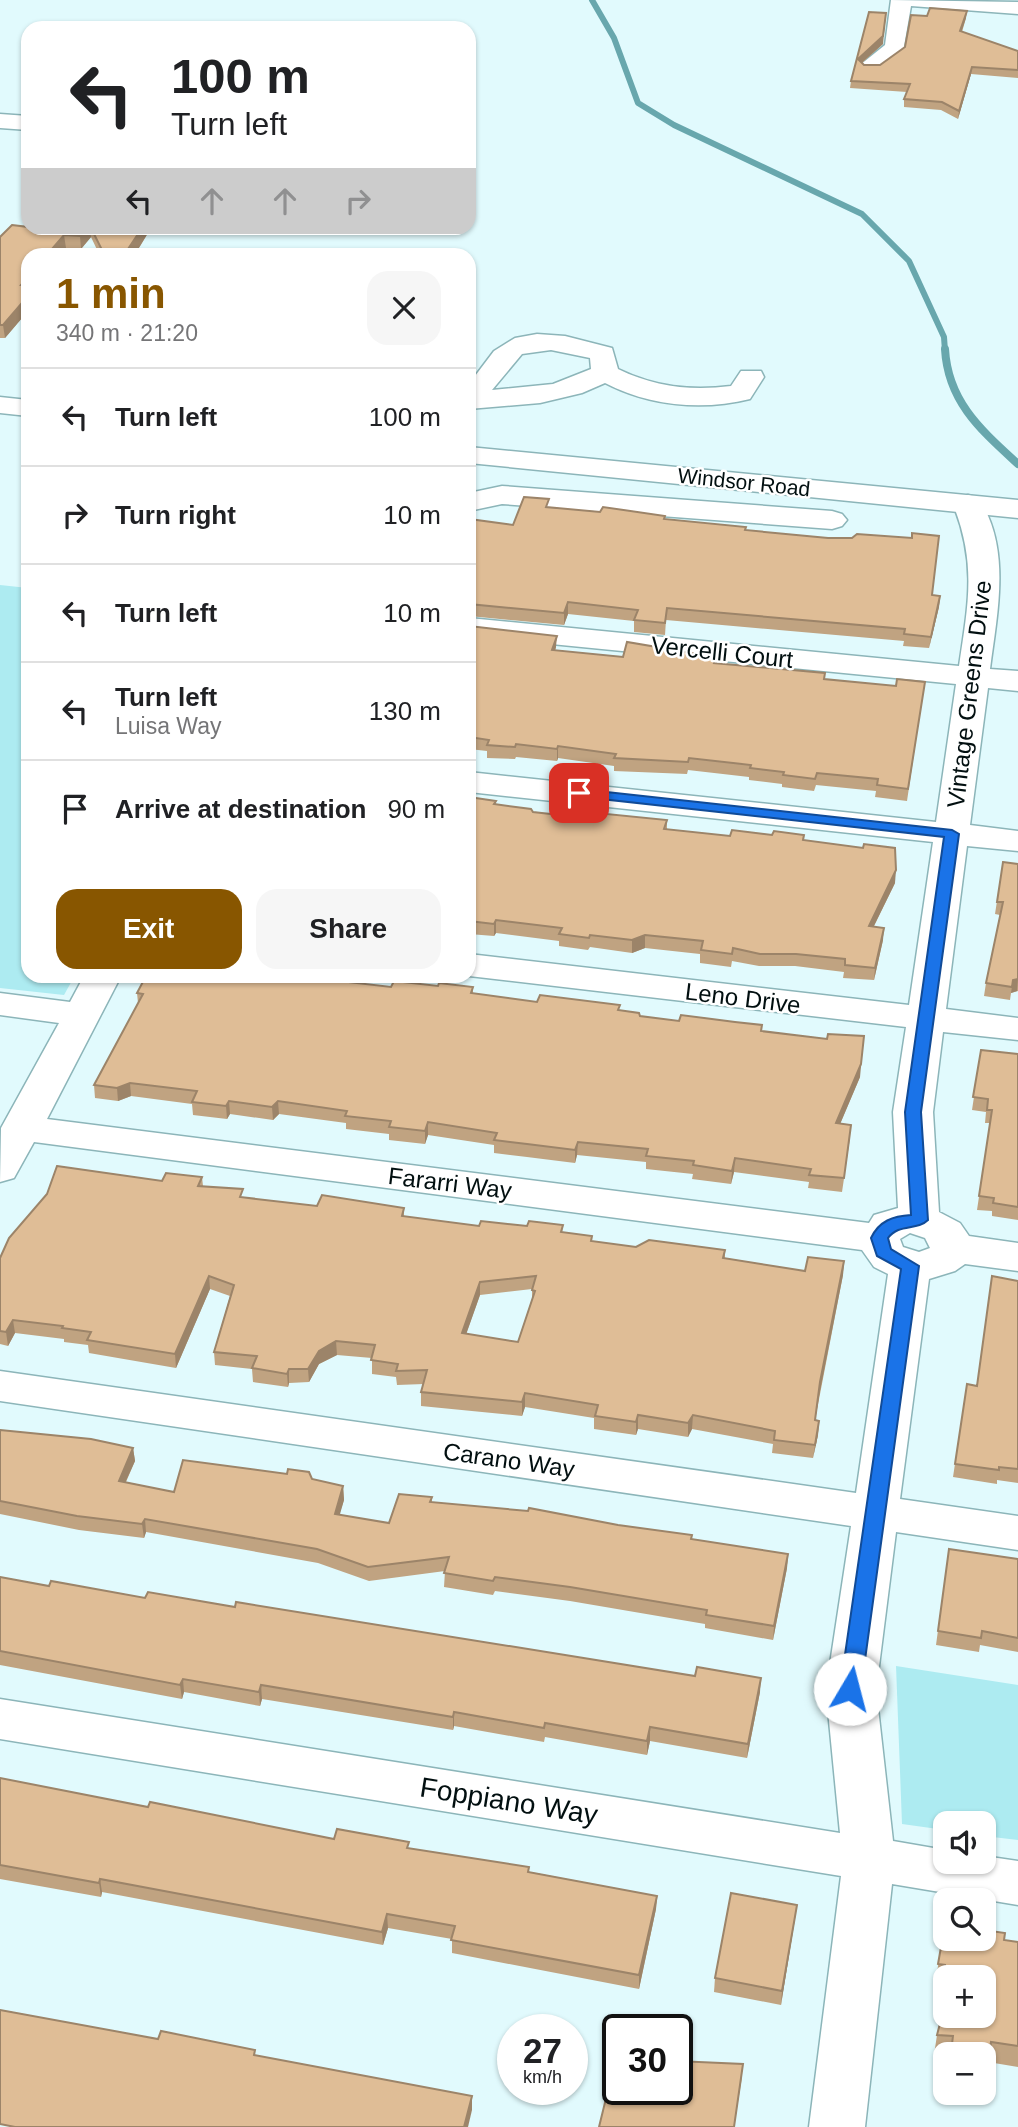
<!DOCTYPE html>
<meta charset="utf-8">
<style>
body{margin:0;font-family:Helvetica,sans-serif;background:#f6f6f6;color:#202124;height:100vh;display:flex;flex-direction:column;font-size:26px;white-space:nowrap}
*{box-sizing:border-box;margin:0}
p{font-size:23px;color:#757577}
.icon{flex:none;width:38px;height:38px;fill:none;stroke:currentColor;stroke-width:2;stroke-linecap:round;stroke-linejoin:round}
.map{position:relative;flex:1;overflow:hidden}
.drawer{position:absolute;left:21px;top:248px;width:455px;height:735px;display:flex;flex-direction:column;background:#fff;border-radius:21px;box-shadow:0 2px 5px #0004}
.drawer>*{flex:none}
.guide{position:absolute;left:21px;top:21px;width:455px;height:214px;border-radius:21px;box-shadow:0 2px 5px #0004;background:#fff;color:#202124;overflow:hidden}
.tools{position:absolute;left:933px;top:1811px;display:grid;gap:14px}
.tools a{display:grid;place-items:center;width:63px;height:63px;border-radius:14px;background:#fff;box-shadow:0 2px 5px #0004;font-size:35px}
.speed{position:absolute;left:497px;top:2014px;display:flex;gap:14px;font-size:35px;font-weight:700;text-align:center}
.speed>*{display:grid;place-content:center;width:91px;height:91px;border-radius:50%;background:#fff;box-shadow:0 2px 5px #0004;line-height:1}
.speed small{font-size:18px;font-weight:400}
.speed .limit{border:4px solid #111;border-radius:10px;background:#fff;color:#111}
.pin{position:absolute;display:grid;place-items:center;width:60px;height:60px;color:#fff;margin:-30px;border-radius:14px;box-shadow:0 4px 10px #0006}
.me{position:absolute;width:77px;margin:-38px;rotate:8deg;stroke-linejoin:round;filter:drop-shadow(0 0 5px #0008)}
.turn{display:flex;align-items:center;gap:24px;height:147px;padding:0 35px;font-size:32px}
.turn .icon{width:91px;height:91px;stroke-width:2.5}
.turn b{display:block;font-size:49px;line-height:60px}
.lanes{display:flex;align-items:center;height:66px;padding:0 35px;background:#0003;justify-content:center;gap:35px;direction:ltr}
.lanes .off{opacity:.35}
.round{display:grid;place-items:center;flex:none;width:74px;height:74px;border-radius:21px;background:#f6f6f6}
.summary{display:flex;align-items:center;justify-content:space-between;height:119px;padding:0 35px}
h1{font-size:42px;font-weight:700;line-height:52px;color:#885600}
.button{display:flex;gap:14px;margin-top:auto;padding:14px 35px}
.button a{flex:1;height:80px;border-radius:21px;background:#885600;color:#fff;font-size:28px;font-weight:700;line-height:80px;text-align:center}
.button a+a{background:#f6f6f6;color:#202124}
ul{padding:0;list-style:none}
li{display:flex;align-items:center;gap:21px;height:98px;padding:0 35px;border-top:2px solid #e0e0e0}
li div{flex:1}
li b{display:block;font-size:26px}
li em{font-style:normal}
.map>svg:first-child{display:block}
.green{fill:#adebf1}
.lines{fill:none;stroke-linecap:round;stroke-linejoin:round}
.stream-far1{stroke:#68a7ad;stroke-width:6}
.stream{stroke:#68a7ad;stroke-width:8}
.minor-casing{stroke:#8cb5b9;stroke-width:3}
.major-casing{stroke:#8cb5b9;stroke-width:3}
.minor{fill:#fff;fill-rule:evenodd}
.major{fill:#fff;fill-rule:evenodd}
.wall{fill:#c0a381;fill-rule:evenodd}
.shaded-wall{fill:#9c8469}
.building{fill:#dfbd96;stroke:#9c8469;stroke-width:2;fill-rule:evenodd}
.route{fill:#1a73e8;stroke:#114b97;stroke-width:2}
.labels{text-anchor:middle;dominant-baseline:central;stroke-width:5;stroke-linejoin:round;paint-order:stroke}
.far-street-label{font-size:21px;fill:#020f10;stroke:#fff}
.street-label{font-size:24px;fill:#020f10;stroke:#fff}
.near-street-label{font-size:28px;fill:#020f10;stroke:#fff}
</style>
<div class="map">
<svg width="1018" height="2127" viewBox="0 0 1018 2127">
<rect width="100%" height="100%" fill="#e1fafd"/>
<!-- green -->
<g class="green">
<path d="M0,585L28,588V976L74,977L64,995L0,988Z"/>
<path d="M896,1666L1018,1685V1840L984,1836V1824H945V1830L902,1824Z"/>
</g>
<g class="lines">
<!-- stream-far1 -->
<path class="stream-far1" d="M592,0L614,38L638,103L674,125L862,214L909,261L944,337L945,351"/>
<!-- stream -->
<path class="stream" d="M945,349C948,402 981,430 1018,464"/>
<defs>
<g id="minor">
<path d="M891,0L1018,2V14L911,6L903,52L879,70H863L860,65L885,45Z"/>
<path d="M0,114L28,116V130L0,128Z"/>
<path d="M537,334L565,336L612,348L618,369C655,387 691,391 731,386L741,371H761L764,377L750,399C702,411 649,406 605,383L582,393L540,403L469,409V384L494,351L515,338ZM551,350L590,358L591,369L553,384L492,390L522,354Z"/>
<path d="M502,486L832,511L842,514L847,520L842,526L832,529L502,504L469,511V493Z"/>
<path d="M968,495L978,498C1012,547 997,614 990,669L1018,671V691L988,688L970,825L1018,831V851L967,846L946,1009L1018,1018V1040L943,1032L933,1112L939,1212L960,1223L969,1236L1018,1243V1271L965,1264L955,1271L929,1279L900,1499L1018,1516V1550L896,1532L876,1690L893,1841L945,1850V1862H984V1856L1018,1861V1905L892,1884L865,2127H809L841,1876L0,1739V1699L840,1833L826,1690L851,1526L0,1401V1371L856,1493L888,1274L874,1267L862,1250L34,1142L14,1178L0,1182L1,1128L59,1023L0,1015V993L70,1002L84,976H121L47,1119L869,1223L874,1215L898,1208L893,1112L906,1027L469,976V954L909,1005L933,842L469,792V772L936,822L956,684L469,636V618L959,666C968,605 977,564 953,504L958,498ZM910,1233L925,1238L930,1248L919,1252L903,1247L900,1239Z"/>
</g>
<g id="major">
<path d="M0,397L28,400V416L0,413Z"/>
<path d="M469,447L1018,500V518L469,463Z"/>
</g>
</defs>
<!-- minor casing -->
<use href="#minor" class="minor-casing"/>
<!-- major casing -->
<use href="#major" class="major-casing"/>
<!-- minor -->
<use href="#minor" class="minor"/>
<!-- major -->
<use href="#major" class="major"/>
</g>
<!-- wall -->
<g class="wall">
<path d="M869,12L883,44L862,63L864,65H880L966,18L962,32L1018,51V78L971,74L958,119L941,110L904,107V99L907,92L850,88L851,81Z"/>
<path d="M28,228H151L134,256H100L91,237L81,249L66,248L59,256H28V311L5,338H0V237Z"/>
<path d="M549,508L665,516V519L746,527V530L932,595L940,596L939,607L929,648L903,646L904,641L666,620L665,635L634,632V621L568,614L564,625L469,616V519L513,525Z"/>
<path d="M469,626L556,647L555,650L623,657L715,663L923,693L907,801L875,797L876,791L816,785L814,791L782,787V784L749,780V777L688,770L687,774L614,771V766L558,758L557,761L516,757L515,759L487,758V751L469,749Z"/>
<path d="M469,797L496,801V804L533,812L595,819L667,820V829L730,836L803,840L895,883L874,926L883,940L874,980L843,978L844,972L795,966H759L732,961L731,967L700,963V954L645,948L632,953L590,947L588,950L559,946V941L496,933L494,936L469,934Z"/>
<path d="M1003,862L1018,864V991L1011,993L1010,1000L984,996L986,983L1000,915L995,914Z"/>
<path d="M146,976H334V980L391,987H473V993L537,1002L619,1011L640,1016L679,1021L762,1025V1031L860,1077L840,1124L850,1138L842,1192L808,1188L809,1182L734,1172L731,1184L692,1179L693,1174L646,1169V1162L577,1155L575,1163L527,1157L494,1153V1145L428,1135L425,1144L389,1140V1134L346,1129V1123L279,1114L273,1120L230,1114L227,1119L193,1115L192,1104L131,1096L118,1101L95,1098L94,1085L138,1003L137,993Z"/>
<path d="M981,1050L1018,1054V1220L992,1216V1211L977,1210L990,1123H985L986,1112L972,1110Z"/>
<path d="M202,1177L203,1186L244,1198L317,1206L404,1208V1217L479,1226L563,1225L562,1233L592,1241L636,1247L725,1250V1258L805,1271L844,1261L843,1275L815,1420L819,1421L818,1435L813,1458L772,1453L773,1444L692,1429L688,1437L638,1429L636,1435L594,1429V1418L525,1407L522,1416L421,1406V1392L424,1384L397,1385L396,1377L372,1374V1358L337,1355L319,1364L309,1382L289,1383L288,1387L253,1382L252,1369L215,1365L214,1352L230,1296L210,1289L176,1368L89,1353L88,1345L64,1342V1339L15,1333L8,1346L0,1344V1258L162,1181ZM532,1289V1300L518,1342L466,1334L480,1295Z"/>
<path d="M1018,1281V1483L997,1480V1484L953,1477L967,1384L977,1386Z"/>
<path d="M0,1430L133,1448L135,1461L126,1482L174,1492L312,1479L343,1486L344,1500L339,1515L389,1523L432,1497V1502L692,1539L788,1554L787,1568L773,1640L705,1628V1624L570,1601L495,1591L493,1595L444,1587L445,1571L369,1581L318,1563L146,1532L144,1538L79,1530L0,1514Z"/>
<path d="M949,1549L1018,1559V1652L980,1645L979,1652L936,1645Z"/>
<path d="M0,1577L49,1586L145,1598L235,1607L760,1692L747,1758L650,1741L647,1755L545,1737L544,1742L454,1726L453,1730L262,1699L260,1706L184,1692L182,1699L0,1665Z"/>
<path d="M0,1778L148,1807L334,1839L409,1849L657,1896L656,1909L639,1989L452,1953V1939L388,1928L383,1945L102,1892L101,1897L0,1879Z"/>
<path d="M797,1905L781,2005L714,1992L715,1978Z"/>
<path d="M943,1936L945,1939L1004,1940L1018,1942V2067L988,2062L987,2069L984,2068V2054H945V2056L934,2055L937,2035L944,2008L942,1985L935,1984ZM945,1978H984L945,2016Z"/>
<path d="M614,2043L618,2090L742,2077L734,2127H599L608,2090H607V2077Z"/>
</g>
<!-- shaded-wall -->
<g class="shaded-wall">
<path d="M967,11L966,18L959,39L960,31Z"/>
<path d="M886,13L883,44L858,66V59Z"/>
<path d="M972,67L971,74L958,119L959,111Z"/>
<path d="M87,228H90L91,237L81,249L80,236Z"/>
<path d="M142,228H151L134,256L124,255Z"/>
<path d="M64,235L66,248L59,256H46Z"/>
<path d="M28,277V292L21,285Z"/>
<path d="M28,296V311L5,338L3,325Z"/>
<path d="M940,596L939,607L929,648L931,637Z"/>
<path d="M568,602V614L564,625V613Z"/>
<path d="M557,636L556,647L552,662V650Z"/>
<path d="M558,746V758L557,761V749Z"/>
<path d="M896,870L895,883L868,938L869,926Z"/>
<path d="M496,920V933L494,936V924Z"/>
<path d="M884,928L883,940L874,980L875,968Z"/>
<path d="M645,935V948L632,953V940Z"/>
<path d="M1018,979L1017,991L1011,993L1013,980Z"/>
<path d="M864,1036L860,1077L835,1136L836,1123Z"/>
<path d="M130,1083L131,1096L118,1101L117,1088Z"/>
<path d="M229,1101L230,1114L227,1119L226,1106Z"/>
<path d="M278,1101L279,1114L273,1120L272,1107Z"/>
<path d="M428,1122V1135L425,1144V1131Z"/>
<path d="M578,1142L577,1155L575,1163V1150Z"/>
<path d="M735,1158L734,1172L731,1184L732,1171Z"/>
<path d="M844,1261L843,1275L819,1396L813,1433L820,1382Z"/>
<path d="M209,1276L210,1289L176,1368L175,1354Z"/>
<path d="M480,1282V1295L462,1346V1333Z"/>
<path d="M13,1320L15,1333L8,1346L6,1332Z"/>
<path d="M336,1341L337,1355L319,1364L309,1382L308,1369L319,1351Z"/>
<path d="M289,1369V1383L288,1387L287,1374Z"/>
<path d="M525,1393V1407L522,1416V1402Z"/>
<path d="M638,1415V1429L636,1435V1422Z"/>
<path d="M693,1415L692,1429L688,1437V1423Z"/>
<path d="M819,1421L818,1435L813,1458L815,1445Z"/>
<path d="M133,1448L135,1461L120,1494L119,1481Z"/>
<path d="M343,1486L344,1500L336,1528L335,1514Z"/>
<path d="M145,1519L146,1532L144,1538L142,1524Z"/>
<path d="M788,1554L787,1568L773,1640L774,1626Z"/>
<path d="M761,1678L760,1692L747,1758L748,1744Z"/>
<path d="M183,1679L184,1692L182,1699L180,1685Z"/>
<path d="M261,1685L262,1699L260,1706L259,1692Z"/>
<path d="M454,1712V1726L453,1730V1717Z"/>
<path d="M650,1727V1741L647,1755V1741Z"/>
<path d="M100,1879L102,1892L101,1897L99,1883Z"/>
<path d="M657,1896L656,1909L639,1989V1975Z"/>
<path d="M797,1905L795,1919L781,2005L782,1991Z"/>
<path d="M387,1914L388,1928L383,1945L382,1932Z"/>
<path d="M472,2096V2110L468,2127H464Z"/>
</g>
<!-- building -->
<g class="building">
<path d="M930,8L967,11L960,31L1018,51V70L972,67L959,111L942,102L904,99L910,84L851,81L869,12L886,13L883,36L858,59L864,65H880L905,47L911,15L927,16Z"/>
<path d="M12,225L28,227V228H87L80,236L64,235L46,256H28V277L21,285L28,286V296L3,325H0V237Z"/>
<path d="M91,228H142L124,255L104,254Z"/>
<path d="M524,497L549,499L546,507L600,512L603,507L665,516L664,519L746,527L745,530L828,538H852L857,534L912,538V533L939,536L932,595L940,596L931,637L904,634L905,629L667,608L665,623L634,620L638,610L568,602L564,613L469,604V519L513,525Z"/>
<path d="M469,626L557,636L552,650L623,657L627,642L716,657L714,663L825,673L824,679L896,686L897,679L925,682L908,789L877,785L878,779L817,773L815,779L783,775L784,772L750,768L751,765L689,758L688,762L614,758L616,754L558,746L557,749L516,744L515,747L487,745L489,740L469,737Z"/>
<path d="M469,797L496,801L494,804L531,809L533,812L595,819L597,813L667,820L664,829L730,836L732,830L772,835L774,831L804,835L803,840L863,848L864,844L895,848L896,870L869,926L884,928L875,968L845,965V959L796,954H760L733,948L732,954L701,950L703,941L645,935L632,940L590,935L589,938L559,934L562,928L496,920L494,924L469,921Z"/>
<path d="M1003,862L1018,864V979L1013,980L1012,987L986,983L1003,902H997Z"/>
<path d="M146,976H331L330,980L391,987L394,981L438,986L439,983L473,987L471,993L537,1002L540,995L620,1005L618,1010L639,1013L640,1016L679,1021L681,1015L735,1022L762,1025L761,1031L827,1039L828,1034L864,1036L861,1064L836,1123L851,1125L844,1178L809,1175L811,1169L735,1158L732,1171L693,1165L694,1161L646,1156L648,1149L578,1142L575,1150L527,1144L494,1140L497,1133L428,1122L425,1131L389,1127L391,1121L345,1116L347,1111L278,1101L272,1107L229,1101L226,1106L192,1102L197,1091L130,1083L117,1088L94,1085L143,994L137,993Z"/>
<path d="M981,1050L1018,1054V1207L993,1203L994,1198L979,1196L992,1110H987L988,1099L973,1097Z"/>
<path d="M57,1166L162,1181L166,1173L202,1177L198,1186L243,1189L240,1197L317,1206L322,1195L404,1208L402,1216L479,1226L481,1221L527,1226L529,1221L563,1225L561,1232L592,1236L591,1241L636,1247L649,1240L725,1250L723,1258L805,1271L808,1257L844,1261L820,1382L815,1420L819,1421L815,1445L774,1440L775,1431L693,1415L688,1423L638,1415L636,1422L595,1416L598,1405L525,1393L522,1402L421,1392L427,1370L396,1371L398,1364L371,1360L375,1345L336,1341L319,1351L308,1369H289L287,1374L252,1368L257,1356L214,1352L234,1285L209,1276L175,1354L87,1340L91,1332L62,1328L63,1326L13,1320L6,1332L0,1331V1258L9,1238L47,1194ZM536,1276L532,1290L535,1291L518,1342L462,1333L480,1282Z"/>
<path d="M992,1276L1018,1281V1469L999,1467V1470L955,1464L967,1384L977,1386Z"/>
<path d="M0,1430L91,1439L133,1448L119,1481L174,1492L183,1460L287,1474L288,1469L309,1472L312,1479L343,1486L335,1514L389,1523L399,1494L432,1497L430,1502L528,1511L529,1508L618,1525L692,1535L691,1539L788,1554L774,1626L706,1615L707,1610L570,1587L495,1577L493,1581L444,1573L449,1557L368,1567L317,1549L145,1519L142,1524L77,1516L0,1501Z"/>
<path d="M949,1549L1018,1559V1638L982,1631L981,1638L938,1631Z"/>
<path d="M0,1577L49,1586L51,1581L145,1598L148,1592L235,1607L236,1602L695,1676L697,1667L761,1678L748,1744L650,1727L647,1741L545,1723L544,1728L454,1712L453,1717L261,1685L259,1692L183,1679L180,1685L0,1651Z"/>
<path d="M0,1778L148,1807L150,1802L334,1839L337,1829L409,1842L407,1848L529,1867L528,1872L657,1896L639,1975L451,1940L455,1926L387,1914L382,1932L100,1879L99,1883L0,1865Z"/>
<path d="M731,1893L797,1905L782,1991L715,1978Z"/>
<path d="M984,1930L1005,1933L1004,1940L1018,1942V2046L991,2042L990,2049L952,2044L953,2036L937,2035L945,2004V2016H984V1978H946L945,1965L938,1964L943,1936H945V1939H984Z"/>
<path d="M0,2010L158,2039L161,2031L255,2050L254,2055L472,2096L464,2127H15L0,2124Z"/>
<path d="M614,2043L618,2044V2090H677V2061L743,2064L734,2127H599L611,2078L607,2077Z"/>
</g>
<!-- route -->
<path class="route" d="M579,789L952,830L959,834L921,1112L928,1220C917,1231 899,1223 888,1238L891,1249L919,1266L861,1689L858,1695H843L840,1689L901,1269L877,1256L871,1238C879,1221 893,1216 911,1215L905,1112L944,837L574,796V790Z"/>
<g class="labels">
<!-- far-street labels -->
<g class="far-street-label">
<text transform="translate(744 482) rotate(6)">Windsor Road</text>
</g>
<!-- street labels -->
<g class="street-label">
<text transform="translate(722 652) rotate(6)">Vercelli Court</text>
<text transform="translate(969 694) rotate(-83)">Vintage Greens Drive</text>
<text transform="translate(743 998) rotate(7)">Leno Drive</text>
<text transform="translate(450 1183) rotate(7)">Fararri Way</text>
<text transform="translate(509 1460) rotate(8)">Carano Way</text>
</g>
<!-- near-street labels -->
<g class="near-street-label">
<text transform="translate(509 1801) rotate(9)">Foppiano Way</text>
</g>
</g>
</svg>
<div class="tools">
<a><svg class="icon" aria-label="sound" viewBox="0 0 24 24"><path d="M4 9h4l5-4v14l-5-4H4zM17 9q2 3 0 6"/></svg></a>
<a><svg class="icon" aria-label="search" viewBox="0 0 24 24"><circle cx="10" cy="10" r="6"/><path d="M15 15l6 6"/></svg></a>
<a>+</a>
<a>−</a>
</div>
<div class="speed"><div>27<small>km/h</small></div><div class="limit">30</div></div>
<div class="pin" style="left:579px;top:793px;background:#d93025"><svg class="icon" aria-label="arrive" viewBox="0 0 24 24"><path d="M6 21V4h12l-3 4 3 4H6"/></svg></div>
<svg class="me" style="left:850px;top:1689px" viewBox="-20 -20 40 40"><circle r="19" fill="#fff"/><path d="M0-13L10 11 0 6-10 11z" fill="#1a73e8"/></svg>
<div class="guide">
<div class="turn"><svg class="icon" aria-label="left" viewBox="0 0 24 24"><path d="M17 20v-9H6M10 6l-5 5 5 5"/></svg><div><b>100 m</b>Turn left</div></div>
<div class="lanes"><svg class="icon" aria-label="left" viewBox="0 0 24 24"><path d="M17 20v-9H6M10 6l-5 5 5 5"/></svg><svg class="icon off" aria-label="ahead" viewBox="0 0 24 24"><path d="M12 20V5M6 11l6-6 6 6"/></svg><svg class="icon off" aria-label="ahead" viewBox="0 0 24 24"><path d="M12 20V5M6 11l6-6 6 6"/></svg><svg class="icon off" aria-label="right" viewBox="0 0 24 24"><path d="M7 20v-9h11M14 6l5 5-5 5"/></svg></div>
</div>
<section class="drawer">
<div class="summary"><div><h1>1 min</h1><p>340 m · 21:20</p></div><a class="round"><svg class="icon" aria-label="close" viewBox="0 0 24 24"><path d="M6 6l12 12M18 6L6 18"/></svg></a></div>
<ul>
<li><svg class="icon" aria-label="left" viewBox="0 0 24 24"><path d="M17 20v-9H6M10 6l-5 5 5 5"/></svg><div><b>Turn left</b></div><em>100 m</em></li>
<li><svg class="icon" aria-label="right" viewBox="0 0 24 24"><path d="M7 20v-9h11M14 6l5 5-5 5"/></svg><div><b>Turn right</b></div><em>10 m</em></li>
<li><svg class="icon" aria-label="left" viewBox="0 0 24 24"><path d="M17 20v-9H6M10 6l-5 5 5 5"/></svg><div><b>Turn left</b></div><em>10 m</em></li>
<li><svg class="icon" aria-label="left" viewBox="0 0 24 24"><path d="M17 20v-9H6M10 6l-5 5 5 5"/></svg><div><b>Turn left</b><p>Luisa Way</p></div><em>130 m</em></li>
<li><svg class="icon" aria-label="arrive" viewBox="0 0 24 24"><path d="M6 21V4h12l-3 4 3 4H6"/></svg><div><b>Arrive at destination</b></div><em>90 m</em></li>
</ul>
<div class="button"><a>Exit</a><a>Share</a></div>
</section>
</div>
